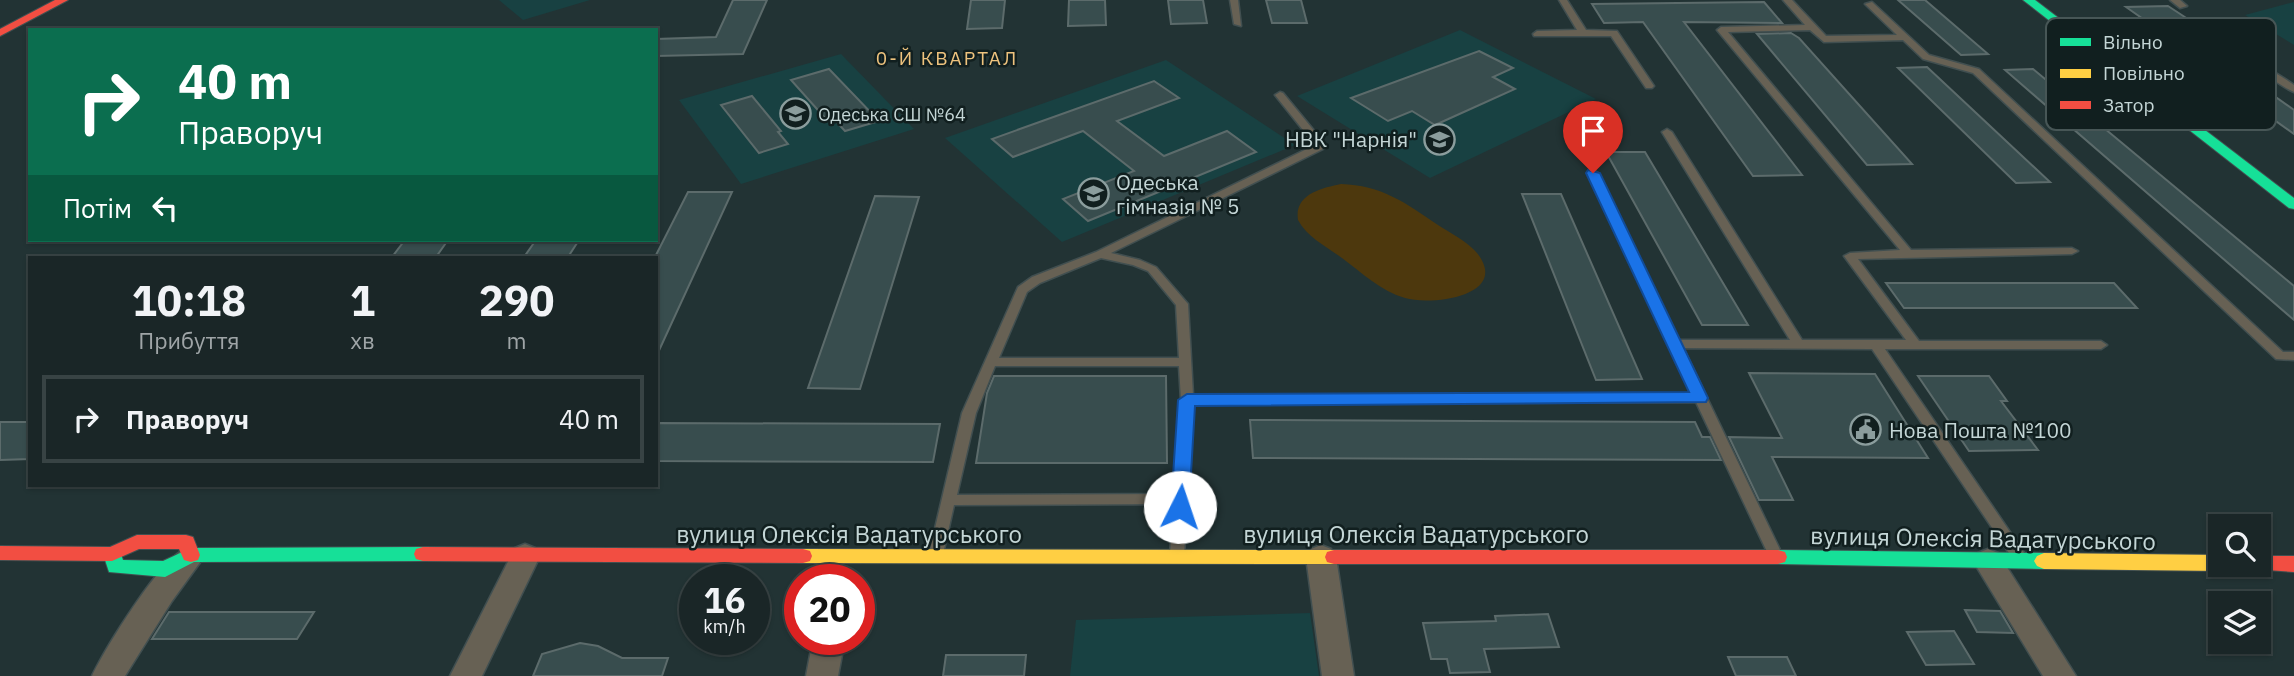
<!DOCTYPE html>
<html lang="uk">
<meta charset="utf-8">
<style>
body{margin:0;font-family:"IBM Plex Sans",sans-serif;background:#232e2f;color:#f1f3f6;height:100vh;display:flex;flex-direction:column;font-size:26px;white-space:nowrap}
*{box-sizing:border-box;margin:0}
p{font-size:23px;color:#9fa5a7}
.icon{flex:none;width:38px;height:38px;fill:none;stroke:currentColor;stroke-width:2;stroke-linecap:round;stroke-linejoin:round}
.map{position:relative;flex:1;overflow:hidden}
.drawer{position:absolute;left:28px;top:256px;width:630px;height:231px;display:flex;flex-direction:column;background:#1a2627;border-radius:0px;box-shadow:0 2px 5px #0004,0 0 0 2px #384344}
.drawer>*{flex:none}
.hud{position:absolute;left:28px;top:28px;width:630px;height:214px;border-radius:0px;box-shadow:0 2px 5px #0004,0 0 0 2px #384344;background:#0b6e4f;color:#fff;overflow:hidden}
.controls{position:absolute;left:2208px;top:514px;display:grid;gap:14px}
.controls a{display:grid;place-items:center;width:63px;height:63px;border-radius:0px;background:#1a2627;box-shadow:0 2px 5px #0004,0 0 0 2px #384344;font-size:35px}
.speed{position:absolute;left:679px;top:564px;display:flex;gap:14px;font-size:35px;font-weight:700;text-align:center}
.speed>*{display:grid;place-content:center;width:91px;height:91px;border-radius:50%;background:#1a2627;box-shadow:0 2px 5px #0004,0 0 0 2px #384344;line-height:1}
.speed small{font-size:18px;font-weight:400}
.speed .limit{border:10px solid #d22;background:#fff;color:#111}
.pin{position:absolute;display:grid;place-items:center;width:60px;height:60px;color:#fff;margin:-72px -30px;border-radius:50% 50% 50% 0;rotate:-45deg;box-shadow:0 0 7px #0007}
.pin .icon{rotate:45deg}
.me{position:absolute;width:77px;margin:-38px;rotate:4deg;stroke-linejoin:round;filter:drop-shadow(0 0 5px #0008)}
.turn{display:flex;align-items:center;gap:24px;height:147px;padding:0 35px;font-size:32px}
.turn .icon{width:91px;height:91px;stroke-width:2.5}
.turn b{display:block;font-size:49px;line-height:60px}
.then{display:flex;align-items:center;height:66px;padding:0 35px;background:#0003;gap:14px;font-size:26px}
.eta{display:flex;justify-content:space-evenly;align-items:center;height:119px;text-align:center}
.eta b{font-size:42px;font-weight:700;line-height:49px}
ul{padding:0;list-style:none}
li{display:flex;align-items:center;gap:21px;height:88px;margin:0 14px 10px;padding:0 21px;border:4px solid #384344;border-radius:0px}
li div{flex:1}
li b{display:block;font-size:26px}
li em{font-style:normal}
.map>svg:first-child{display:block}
.built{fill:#184142}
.green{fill:#4d380d}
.building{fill:#384d4e;stroke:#5c6b6b;stroke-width:2}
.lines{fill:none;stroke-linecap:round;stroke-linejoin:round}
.lane-casing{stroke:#414f50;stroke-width:3}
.street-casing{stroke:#414f50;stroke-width:3}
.fast-casing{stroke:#414f50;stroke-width:2}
.slow-casing{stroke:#414f50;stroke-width:2}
.jam-casing{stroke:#414f50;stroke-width:2}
.lane{fill:#676154;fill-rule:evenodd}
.street{fill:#676154;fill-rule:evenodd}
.fast{fill:#16e098;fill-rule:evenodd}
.slow{fill:#ffcf43;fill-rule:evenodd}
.jam{fill:#f24e42;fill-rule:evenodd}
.route{fill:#1a73e8;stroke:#114b97;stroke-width:2}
.labels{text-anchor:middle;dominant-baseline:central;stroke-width:5;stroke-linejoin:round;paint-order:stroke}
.far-poi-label{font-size:18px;fill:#c4d6d6;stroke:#111f1f;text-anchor:start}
.far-neighbourhood-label{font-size:19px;letter-spacing:2px;fill:#eec37e;stroke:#111f1f}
.poi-label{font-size:21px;fill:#c4d6d6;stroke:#111f1f;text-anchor:start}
.near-street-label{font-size:24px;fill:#c4d6d6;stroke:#111f1f}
.key{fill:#111f1f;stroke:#475656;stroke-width:2}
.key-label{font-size:19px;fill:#c4d6d6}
</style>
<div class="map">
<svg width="2294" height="676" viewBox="0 0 2294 676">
<rect width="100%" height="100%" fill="#223334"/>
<!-- built -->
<g class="built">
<path d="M499,0H590L523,20Z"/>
<path d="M2294,2V45L2245,15Z"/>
<path d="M1460,30L1596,99L1430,178L1297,96Z"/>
<path d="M841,54L914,129L741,184L679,100Z"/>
<path d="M1166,60L1295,145L1062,242L945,138Z"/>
<path d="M1310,613L1319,676H1070L1076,620Z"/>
</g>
<!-- green -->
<path class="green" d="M1341,184C1381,185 1406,203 1438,225C1450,233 1467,241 1477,253C1511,296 1431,306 1405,298C1381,291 1362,273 1342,258C1327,247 1307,237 1298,220C1294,194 1322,188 1341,184Z"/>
<!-- building -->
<g class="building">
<path d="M733,0H767L743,54L656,56V39L716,37Z"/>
<path d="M971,0H1005L1002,28L967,29Z"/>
<path d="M1069,0H1105L1106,25L1068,26Z"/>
<path d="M1168,0H1203L1207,23L1171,24Z"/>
<path d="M1266,0H1301L1307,23H1272Z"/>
<path d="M1898,0H1925L1988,54L1961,55Z"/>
<path d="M1764,2L1782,23L1684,22L1802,175L1753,176L1643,22L1604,23L1592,4Z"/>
<path d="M2168,6L2200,27L2156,28L2126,7Z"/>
<path d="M1791,33L1799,38L1912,164L1867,165L1757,34Z"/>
<path d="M1479,51L1513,68L1493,77L1515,89L1435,125L1412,111L1388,121L1351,98Z"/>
<path d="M1927,67L2050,182L2016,183L1898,68Z"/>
<path d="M829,69L879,121L845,131L831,116L825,118L791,80Z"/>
<path d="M2033,69L2294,286V320L2005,70Z"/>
<path d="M2239,71L2294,110V134L2207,72Z"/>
<path d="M1154,81L1179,98L1117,121L1164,156L1227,131L1256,152L1088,221L1063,199L1134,171L1083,131L1013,157L992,139Z"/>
<path d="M752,96L781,131L778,132L788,144L759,153L721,105Z"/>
<path d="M1606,152H1645L1748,325H1702Z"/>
<path d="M688,192H732L656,357V255Z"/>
<path d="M1522,194H1561L1642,379L1596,380Z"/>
<path d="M875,196L919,197L860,389L808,388Z"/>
<path d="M405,240H448L436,257H392Z"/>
<path d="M536,240H579L568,257H524Z"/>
<path d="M1886,283H2114L2137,308H1904Z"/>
<path d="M1749,373L1875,374L1928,458L1772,457L1793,500H1759L1729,437L1782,438Z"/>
<path d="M994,376H1166L1167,463H976L987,393Z"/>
<path d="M1918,376H1989L2007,401H2001L2038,450L1969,451Z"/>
<path d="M1250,420L1695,422L1702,437H1710L1721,460L1253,458Z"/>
<path d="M0,422H30V459L0,460Z"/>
<path d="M656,423L940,424L933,462L656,461Z"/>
<path d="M1965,610L2000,611L2013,633L1977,632Z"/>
<path d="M169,612H314L297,639H152Z"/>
<path d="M1548,614L1559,647L1484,649L1490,672L1450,673L1447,659H1431L1423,623L1496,621L1495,616Z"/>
<path d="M1954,631L1974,664L1926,665L1907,632Z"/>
<path d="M580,643L598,646L622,658H668L662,676H533L542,654Z"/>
<path d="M946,655H1026L1024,676H943Z"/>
<path d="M1728,657H1787L1796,676H1736Z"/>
</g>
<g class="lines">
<defs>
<g id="lane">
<path d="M1230,0H1238L1241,26L1234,24Z"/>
<path d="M1559,0H1567L1586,30L1617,31L1654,86L1652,88H1646L1611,36H1534L1533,34L1537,31L1577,30Z"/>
<path d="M1783,0H1792L1826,36L1897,35L1865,4L1872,2L1929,55L1979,69L2283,352H2294V360L2276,359L1973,73L1923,59L1903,40L1824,42L1810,30L1728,32L1911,250L2072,248L2078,251L2072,254L1858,259L1919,341H2101L2107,345L2101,349H1885L2023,551L2025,555L2023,559L2018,561L2013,559L1872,349L1683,348L1782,554L1780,558L1775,560L1770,558L1696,402L1193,404L1184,556L1182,560L1177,562L1172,560L1170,556L1173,504L954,505L943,554L941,558L936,560L931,558L929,554L962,413L1018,287L1032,277L1096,252L1315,145L1275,95L1280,92L1283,93L1325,144V148L1111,253L1140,260L1156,267L1188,304L1193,395L1692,394L1588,173L1593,170L1598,173L1679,340H1790L1662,132L1667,129L1672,132L1802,340H1906L1844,256L1850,253L1900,250L1717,30L1721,27L1805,25ZM1101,258L1133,265L1148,271L1176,305L1179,358H999L1027,292L1040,283ZM995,366H1179L1181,400L1174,494L957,495L976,413Z"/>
<path d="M2170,0H2180L2187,6L2180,8Z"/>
<path d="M2180,52C2229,51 2253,56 2294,85V92C2277,85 2264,70 2247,64C2202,49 2150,60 2104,62L2099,59L2104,56Z"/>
</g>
<g id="street">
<path d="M525,544L535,548L540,556L482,676H450L515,548Z"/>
<path d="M1321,545L1331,549L1336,557L1354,676H1322L1306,557L1311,549Z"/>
<path d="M186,549L196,553L201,561L172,601L125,676H92C105,649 160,558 186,549Z"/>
<path d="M1988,549L1998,553L2076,676H2043L1973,561L1978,553Z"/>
<path d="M813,639H845L838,676H806Z"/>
</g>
<g id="fast">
<path d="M2023,0H2035L2294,198V209L2289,208Z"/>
<path d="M112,547L119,549L123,560L163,561L191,548L423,547L430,549L432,554L430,559L423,561L194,562L165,577L109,572L103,554L105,549Z"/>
<path d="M1778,550L2044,553L2051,556L2054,561L2051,566L2044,569L1778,564L1771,562L1769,557L1771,552Z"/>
</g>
<g id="slow">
<path d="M803,549L1334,550L1341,552L1343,557L1341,562L1334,564L803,563L796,561L794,556L796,551Z"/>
<path d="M2044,553L2221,555V565H2229L2221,571L2044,569L2037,566L2034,561L2037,556Z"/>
</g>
<g id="jam">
<path d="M55,0H68L0,36V29Z"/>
<path d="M137,535H186L193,537L200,555L198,560L191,562L184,560L179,549H139L112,561L0,560V546L110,547Z"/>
<path d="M423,547L803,549L810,551L812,556L810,561L803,563L423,561L416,559L414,554L416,549Z"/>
<path d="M1334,550H1778L1785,552L1787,557L1785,562L1778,564H1334L1327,562L1325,557L1327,552Z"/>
<path d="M2259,556H2294V572L2252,569L2250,565H2259Z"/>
</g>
</defs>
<!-- lane casing -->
<use href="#lane" class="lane-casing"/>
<!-- street casing -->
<use href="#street" class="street-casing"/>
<!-- fast casing -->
<use href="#fast" class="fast-casing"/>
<!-- slow casing -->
<use href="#slow" class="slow-casing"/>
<!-- jam casing -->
<use href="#jam" class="jam-casing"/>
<!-- lane -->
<use href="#lane" class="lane"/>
<!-- street -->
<use href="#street" class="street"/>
<!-- fast -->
<use href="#fast" class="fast"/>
<!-- slow -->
<use href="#slow" class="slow"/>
<!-- jam -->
<use href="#jam" class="jam"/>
</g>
<!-- route -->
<path class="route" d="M1588,170L1600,173L1708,398L1706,402L1195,406L1189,507L1187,512H1174L1171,507L1178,400L1187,394L1689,392L1586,173Z"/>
<!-- icons -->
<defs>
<symbol id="school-ring" viewBox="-11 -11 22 22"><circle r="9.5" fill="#111f1f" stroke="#8b9d9d" stroke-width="1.5"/><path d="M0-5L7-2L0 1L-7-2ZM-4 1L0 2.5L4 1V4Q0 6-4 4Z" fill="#8b9d9d"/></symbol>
<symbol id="civic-ring" viewBox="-11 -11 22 22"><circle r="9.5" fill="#111f1f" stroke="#8b9d9d" stroke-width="1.5"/><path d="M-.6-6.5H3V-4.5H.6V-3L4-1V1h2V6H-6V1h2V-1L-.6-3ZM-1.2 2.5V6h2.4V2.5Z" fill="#8b9d9d"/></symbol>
</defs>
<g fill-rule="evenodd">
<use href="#school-ring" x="778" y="96" width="35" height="35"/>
<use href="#school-ring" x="1422" y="122" width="35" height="35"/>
<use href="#school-ring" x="1076" y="176" width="35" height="35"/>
<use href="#civic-ring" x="1848" y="412" width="35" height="35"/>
</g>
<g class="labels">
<!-- far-poi labels -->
<g class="far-poi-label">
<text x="818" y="114">Одеська СШ №64</text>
</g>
<!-- far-neighbourhood labels -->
<g class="far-neighbourhood-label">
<text x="947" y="58">0-Й КВАРТАЛ</text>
</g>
<!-- poi labels -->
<g class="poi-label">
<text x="1417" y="139" text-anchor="end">НВК "Нарнія"</text>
<text x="1116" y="182">Одеська<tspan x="1116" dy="24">гімназія № 5</tspan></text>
<text x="1889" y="430">Нова Пошта №100</text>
</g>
<!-- near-street labels -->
<g class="near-street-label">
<text x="849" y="534">вулиця Олексія Вадатурського</text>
<text x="1416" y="534">вулиця Олексія Вадатурського</text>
<text transform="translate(1983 538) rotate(1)">вулиця Олексія Вадатурського</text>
</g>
</g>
<!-- legend -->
<rect x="2046" y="18" width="230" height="112" rx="10" class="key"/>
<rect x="2060" y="38" width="31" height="8" fill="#16e098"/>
<rect x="2060" y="69" width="31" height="9" fill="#ffcf43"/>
<rect x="2060" y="101" width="31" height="8" fill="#f24e42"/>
<g class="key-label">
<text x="2103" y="49">Вільно</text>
<text x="2103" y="80">Повільно</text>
<text x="2103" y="112">Затор</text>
</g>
</svg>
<div class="controls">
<a><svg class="icon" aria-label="search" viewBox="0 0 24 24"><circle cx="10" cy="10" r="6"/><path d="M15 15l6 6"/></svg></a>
<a><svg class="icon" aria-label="layers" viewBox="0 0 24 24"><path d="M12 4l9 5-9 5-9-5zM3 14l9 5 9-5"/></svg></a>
</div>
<div class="speed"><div>16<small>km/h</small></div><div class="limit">20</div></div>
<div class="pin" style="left:1593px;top:173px;background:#d93025"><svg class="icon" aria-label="arrive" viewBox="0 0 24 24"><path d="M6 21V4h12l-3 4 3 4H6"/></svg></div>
<svg class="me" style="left:1180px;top:507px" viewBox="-20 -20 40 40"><circle r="19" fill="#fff"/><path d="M0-13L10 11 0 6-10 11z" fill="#1a73e8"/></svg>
<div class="hud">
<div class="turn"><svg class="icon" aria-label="right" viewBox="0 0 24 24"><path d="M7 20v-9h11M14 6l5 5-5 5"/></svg><div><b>40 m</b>Праворуч</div></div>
<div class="then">Потім<svg class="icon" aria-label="left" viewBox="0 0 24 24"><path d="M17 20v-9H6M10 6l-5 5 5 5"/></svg></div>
</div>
<section class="drawer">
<div class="eta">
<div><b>10:18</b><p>Прибуття</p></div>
<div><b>1</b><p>хв</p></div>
<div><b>290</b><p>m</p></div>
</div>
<ul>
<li><svg class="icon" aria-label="right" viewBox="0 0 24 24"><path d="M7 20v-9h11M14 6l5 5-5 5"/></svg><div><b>Праворуч</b></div><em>40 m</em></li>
</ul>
</section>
</div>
